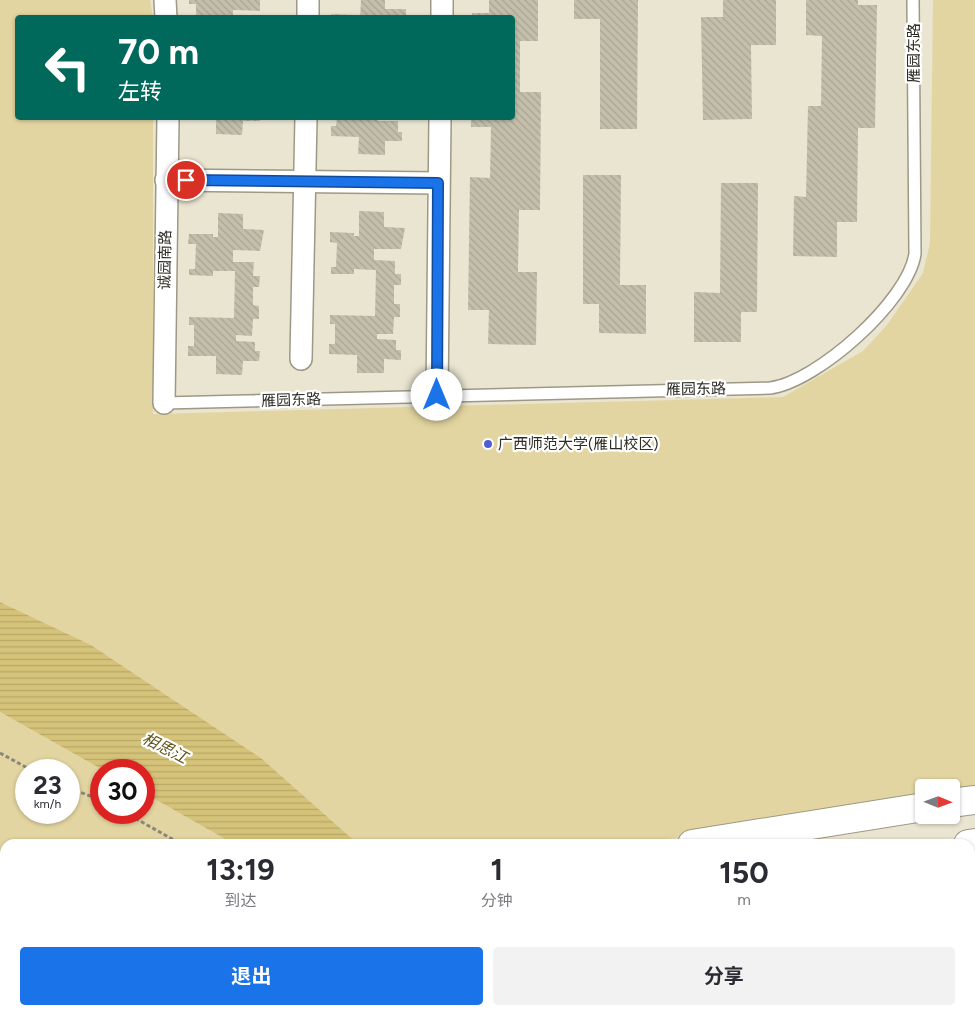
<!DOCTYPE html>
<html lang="zh">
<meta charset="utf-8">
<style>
body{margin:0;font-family:Figtree,"Noto Sans SC",sans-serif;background:#f2f2f3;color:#2b2b33;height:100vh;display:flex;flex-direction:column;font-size:19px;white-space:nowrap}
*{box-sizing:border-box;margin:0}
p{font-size:16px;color:#7c7c81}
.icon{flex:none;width:28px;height:28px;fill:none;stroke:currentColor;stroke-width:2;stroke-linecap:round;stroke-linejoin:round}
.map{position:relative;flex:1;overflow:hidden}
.sheet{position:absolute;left:0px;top:839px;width:975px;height:176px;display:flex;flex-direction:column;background:#fff;border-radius:15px 15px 0 0;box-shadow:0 1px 4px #0004}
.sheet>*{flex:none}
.guide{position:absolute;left:15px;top:15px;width:500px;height:105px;border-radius:5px;box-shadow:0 1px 4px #0004;background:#00695c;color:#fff;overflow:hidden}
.needle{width:32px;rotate:91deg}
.controls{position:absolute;left:915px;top:779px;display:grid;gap:10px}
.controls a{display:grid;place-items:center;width:45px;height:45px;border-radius:5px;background:#fff;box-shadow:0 1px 4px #0004;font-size:25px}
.speed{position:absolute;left:15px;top:759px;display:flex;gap:10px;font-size:25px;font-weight:700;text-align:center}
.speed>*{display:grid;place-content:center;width:65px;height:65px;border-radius:50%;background:#fff;box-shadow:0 1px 4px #0004;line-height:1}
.speed small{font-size:12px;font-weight:400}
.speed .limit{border:8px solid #d22;background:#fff;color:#111}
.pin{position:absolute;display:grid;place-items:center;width:42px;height:42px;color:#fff;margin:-21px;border:2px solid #fff;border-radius:50%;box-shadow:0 1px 5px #0007}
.me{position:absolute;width:55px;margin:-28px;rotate:0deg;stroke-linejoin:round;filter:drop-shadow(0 0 4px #0008)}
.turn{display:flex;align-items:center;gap:18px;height:105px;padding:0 20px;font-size:22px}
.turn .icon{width:65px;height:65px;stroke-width:2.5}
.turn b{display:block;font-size:35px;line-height:42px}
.eta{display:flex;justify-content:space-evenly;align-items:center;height:85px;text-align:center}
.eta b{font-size:30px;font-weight:700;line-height:35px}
.button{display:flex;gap:10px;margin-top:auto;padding:10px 20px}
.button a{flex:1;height:58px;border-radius:5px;background:#1a73e8;color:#fff;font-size:20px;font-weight:700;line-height:58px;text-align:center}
.button a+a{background:#f2f2f3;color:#2b2b33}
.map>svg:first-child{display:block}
.green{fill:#e3d5a1;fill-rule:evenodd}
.water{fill:url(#water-rules)}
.building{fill:url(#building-back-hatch)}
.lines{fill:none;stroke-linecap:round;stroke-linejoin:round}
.service-casing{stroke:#9d9986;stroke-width:14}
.minor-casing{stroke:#9d9986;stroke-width:24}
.tertiary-casing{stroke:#9d9986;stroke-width:30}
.trunk-casing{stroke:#9d9986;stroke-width:30}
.path{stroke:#8b887a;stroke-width:3;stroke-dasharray:4 2.5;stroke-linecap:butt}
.service{stroke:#fff;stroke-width:11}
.minor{stroke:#fff;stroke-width:21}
.tertiary{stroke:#fff;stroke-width:28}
.trunk{stroke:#fff;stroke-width:28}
.route-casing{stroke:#114b97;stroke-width:12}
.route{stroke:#1a73e8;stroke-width:9}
.poi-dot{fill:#535bd2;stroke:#fff;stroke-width:2}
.labels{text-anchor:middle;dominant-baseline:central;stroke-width:4.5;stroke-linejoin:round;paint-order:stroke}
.street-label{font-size:15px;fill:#2e2c25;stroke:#fff}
.poi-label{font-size:15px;fill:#2e2c25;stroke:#fff;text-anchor:start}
.water-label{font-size:16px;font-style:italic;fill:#63561f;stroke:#fff}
</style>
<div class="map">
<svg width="975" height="1014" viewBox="0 0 975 1014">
<defs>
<pattern id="water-rules" width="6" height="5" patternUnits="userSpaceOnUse" patternTransform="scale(1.25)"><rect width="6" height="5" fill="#d5c379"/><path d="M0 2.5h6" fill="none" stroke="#b7a868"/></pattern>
<pattern id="building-back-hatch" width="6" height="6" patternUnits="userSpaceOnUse" patternTransform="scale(1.25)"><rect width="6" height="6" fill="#c4bfab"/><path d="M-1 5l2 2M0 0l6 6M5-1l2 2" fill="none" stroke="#a9a493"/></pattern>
</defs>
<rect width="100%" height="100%" fill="#eae5d1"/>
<!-- green -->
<g class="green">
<path d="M0,0H150L153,17L18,18V118H153V414L783,397L863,351L887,325L923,273L930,243L933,0H975V793L951,796V788H924V801L634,844H358L261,758L91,645L0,602Z"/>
<path d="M0,712L103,770L101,812H144V793L234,844H5V935L0,936ZM26,770H69V812H26Z"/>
</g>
<!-- water -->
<g class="water">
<path d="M0,602L91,645L261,758L358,844H234L144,793V770H103L0,712Z"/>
<path d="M326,1010H409L410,1014H327Z"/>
</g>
<!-- building -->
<g class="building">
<path d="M189,0H260V11L233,10V18H196V4H189Z"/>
<path d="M361,0H385V9H406V18H360Z"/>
<path d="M489,0H538V41H520V92H541L540,210H519L518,272H537L536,345L488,344L489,310H468L470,177L490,178L491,127H471V118H512V18H472V13H489Z"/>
<path d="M574,0H638L637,129H600V19H574Z"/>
<path d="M723,0H776V45H751L752,119L703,120L701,17H723Z"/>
<path d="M806,0H858V5H877L875,128H858L857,222H837V257L793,256L794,196L806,197L808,106H821L822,36L806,35Z"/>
<path d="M331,14L356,15V18H331Z"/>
<path d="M216,118H260V121H243L242,135L216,134Z"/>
<path d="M337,118H379L378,121H398V132H402V141H385V155L358,154L359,137L331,136V126H336Z"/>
<path d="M583,175H621L620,285H646V334L599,333V304H583Z"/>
<path d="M721,183H758L757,312H741V342H694V292L720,293Z"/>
<path d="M359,211L384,212V227L405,228L401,249H374V260L395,261V274H401V285H394V304H400V317H394L393,334H377V339L396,340V350H401V360L384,359V373H357V355L329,354V344H335V324H330V315L375,316L376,270L354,269V274H331V267H336L337,243L330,242V232L354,233V236H359Z"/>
<path d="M218,213L243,214V229L264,230L260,251L233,250V262H254L253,276H260L259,287H253V305L259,306V319H253L252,336L236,335V341L255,342V351H260L259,361H243L242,375L216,374V356H188V346H194V325H189V317L234,318L235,271H213V276L189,275V269H195L196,244H188L189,234H213V237H218Z"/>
</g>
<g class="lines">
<defs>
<path id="service" d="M164,403L770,388C817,382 908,301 915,254L913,0"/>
<g id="minor">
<path d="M165,0L166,18"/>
<path d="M308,18V0"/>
<path d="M442,18V0"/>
<path d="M166,180L438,183"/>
<path d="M301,359L306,118"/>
<path d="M437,395L440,118"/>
<path d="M164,403L168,118"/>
<path d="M560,1014L561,1010"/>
</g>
<g id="tertiary">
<path d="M951,803L975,800"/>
<path d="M692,844L924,807"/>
<path d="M970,936H975"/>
<path d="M0,948L5,947"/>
<path d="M477,1014L503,1010"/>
</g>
<g id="trunk">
<path d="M968,844L975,843"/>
<path d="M970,910L975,909"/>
<path d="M0,984H5"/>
<path d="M203,1014L228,1010"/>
</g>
</defs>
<!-- service casing -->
<use href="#service" class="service-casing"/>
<!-- minor casing -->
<use href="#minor" class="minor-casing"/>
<!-- tertiary casing -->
<use href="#tertiary" class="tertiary-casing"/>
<!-- trunk casing -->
<use href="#trunk" class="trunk-casing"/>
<!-- path -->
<g class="path">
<path d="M0,753L31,770"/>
<path d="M69,788L101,800"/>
<path d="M124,812L181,844"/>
</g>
<!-- service -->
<use href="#service" class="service"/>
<!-- minor -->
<use href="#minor" class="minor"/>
<!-- tertiary -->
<use href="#tertiary" class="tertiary"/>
<!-- trunk -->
<use href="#trunk" class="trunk"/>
</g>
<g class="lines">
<defs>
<path id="route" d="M186,180L438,183L437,395"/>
</defs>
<!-- route casing -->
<use href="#route" class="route-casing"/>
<!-- route -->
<use href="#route" class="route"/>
</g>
<!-- markers -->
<circle class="poi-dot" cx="488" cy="444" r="5"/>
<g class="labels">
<!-- street labels -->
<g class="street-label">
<text transform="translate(914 53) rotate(-90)">雁园东路</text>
<text transform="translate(165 260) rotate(-89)">诚园南路</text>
<text transform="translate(696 389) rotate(-1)">雁园东路</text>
<text transform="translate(291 400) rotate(-2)">雁园东路</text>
</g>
<!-- poi labels -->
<g class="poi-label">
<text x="498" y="444">广西师范大学(雁山校区)</text>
</g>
<!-- water labels -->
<g class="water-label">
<text transform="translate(165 748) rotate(27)">相思江</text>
</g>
</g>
</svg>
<div class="controls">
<a><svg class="needle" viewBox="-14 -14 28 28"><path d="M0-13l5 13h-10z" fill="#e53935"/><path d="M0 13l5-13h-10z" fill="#7c7c81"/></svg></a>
</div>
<div class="speed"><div>23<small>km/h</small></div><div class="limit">30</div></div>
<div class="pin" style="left:186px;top:180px;background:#d93025"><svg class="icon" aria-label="arrive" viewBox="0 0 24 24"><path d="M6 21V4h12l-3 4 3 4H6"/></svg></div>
<svg class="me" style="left:437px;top:395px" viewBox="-20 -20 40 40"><circle r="19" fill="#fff"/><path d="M0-13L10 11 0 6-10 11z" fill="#1a73e8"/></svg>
<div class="guide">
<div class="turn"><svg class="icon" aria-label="left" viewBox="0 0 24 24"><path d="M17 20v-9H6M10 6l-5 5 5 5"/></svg><div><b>70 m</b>左转</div></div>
</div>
<section class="sheet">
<div class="eta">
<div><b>13:19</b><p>到达</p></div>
<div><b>1</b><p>分钟</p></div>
<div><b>150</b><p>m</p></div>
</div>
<div class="button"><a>退出</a><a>分享</a></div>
</section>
</div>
